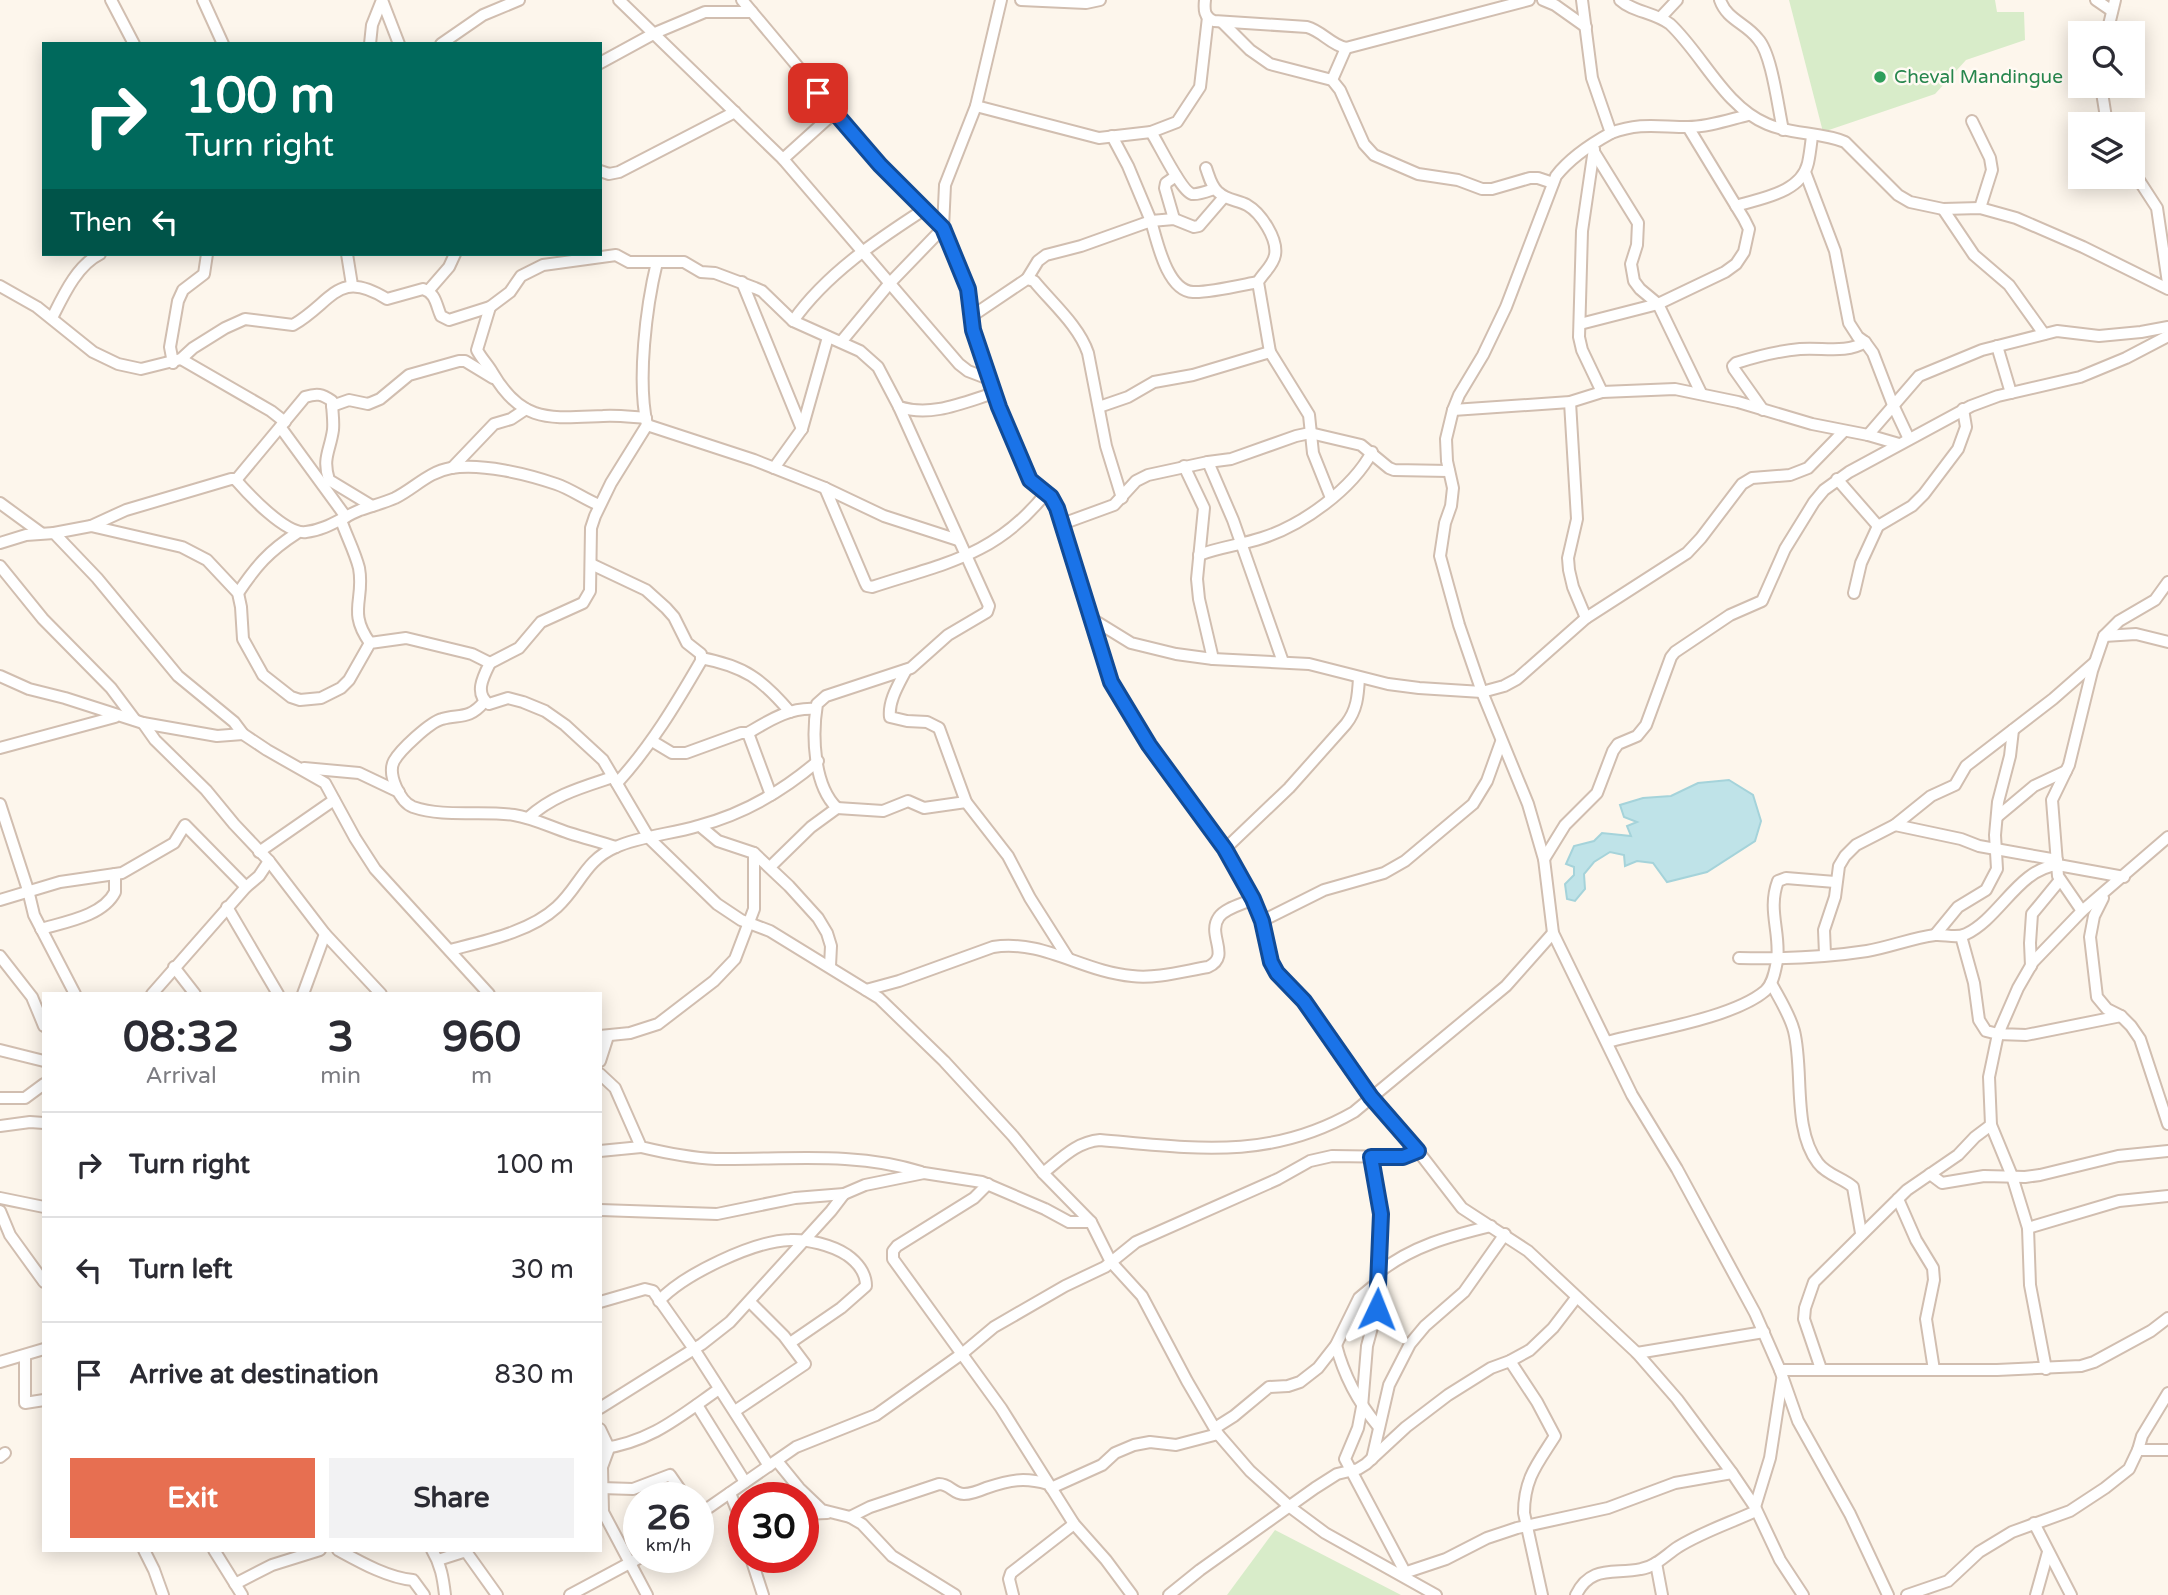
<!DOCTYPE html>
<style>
body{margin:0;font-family:"Varela Round",sans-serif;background:#f2f2f3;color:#2b2b33;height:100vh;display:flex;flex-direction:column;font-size:26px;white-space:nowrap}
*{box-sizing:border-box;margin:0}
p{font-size:23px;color:#7c7c81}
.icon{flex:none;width:38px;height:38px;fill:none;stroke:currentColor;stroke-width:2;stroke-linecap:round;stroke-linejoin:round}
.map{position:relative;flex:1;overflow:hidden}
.panel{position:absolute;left:42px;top:992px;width:560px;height:560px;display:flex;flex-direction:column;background:#fff;border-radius:0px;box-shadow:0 4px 18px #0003}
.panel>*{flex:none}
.guide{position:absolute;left:42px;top:42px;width:560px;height:214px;border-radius:0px;box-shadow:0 4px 18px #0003;background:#00695c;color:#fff;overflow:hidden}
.fabs{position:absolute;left:2068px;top:21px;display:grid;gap:14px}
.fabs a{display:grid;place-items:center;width:77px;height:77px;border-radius:0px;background:#fff;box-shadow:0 4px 18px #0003;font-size:35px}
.speed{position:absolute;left:623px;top:1482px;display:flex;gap:14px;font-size:35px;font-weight:700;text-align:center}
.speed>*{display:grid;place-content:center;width:91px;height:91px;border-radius:50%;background:#fff;box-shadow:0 4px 18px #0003;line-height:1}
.speed small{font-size:18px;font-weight:400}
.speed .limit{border:10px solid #d22;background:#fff;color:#111}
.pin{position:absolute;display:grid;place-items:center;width:60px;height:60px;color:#fff;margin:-30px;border-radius:14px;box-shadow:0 4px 10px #0006}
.me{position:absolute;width:77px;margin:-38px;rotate:2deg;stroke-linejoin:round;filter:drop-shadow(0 0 5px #0008)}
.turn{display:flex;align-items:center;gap:24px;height:147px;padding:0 28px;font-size:32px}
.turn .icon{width:91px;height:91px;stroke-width:2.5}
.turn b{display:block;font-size:49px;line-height:60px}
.then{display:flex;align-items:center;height:66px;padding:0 28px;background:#0003;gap:14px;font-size:26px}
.eta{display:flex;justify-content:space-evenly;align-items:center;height:119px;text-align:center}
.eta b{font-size:42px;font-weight:700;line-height:49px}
.action{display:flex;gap:14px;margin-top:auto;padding:14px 28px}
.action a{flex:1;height:80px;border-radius:0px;background:#e76f51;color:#fff;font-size:28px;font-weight:700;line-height:80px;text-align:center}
.action a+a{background:#f2f2f3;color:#2b2b33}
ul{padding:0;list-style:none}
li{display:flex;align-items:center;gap:21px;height:105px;padding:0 28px;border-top:2px solid #e1e1e2}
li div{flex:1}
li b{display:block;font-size:26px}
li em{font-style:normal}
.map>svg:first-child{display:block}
.green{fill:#d8ecc9}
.water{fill:#bfe3e8;stroke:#a5d3da;stroke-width:2}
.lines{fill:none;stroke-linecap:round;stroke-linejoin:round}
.street-casing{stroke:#d1beb0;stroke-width:14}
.street{stroke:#fff;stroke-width:10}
.route-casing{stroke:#114b97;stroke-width:18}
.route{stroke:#1a73e8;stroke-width:12}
.leisure-dot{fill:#2e9e5b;stroke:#fffaf3;stroke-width:2.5}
.labels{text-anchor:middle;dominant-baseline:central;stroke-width:5;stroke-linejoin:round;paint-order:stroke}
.leisure-label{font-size:19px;fill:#27864d;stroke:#fffaf3;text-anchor:start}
</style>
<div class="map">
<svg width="2168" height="1595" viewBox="0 0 2168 1595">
<rect width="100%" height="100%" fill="#fdf6ec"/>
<!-- green -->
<g class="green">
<path d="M1789,0H1995L1997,12H2024L2025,40L1966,60L1935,94L1823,132Z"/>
<path d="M1275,1530L1401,1595H1227Z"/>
</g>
<!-- water -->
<path class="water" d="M1729,780L1753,795L1761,821L1755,841L1707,872L1667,882L1653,863L1637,861L1625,866L1624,855L1610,852L1594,862L1584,874L1585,889L1575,901L1567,899L1565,884L1574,875V867L1566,864L1574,846L1594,841L1602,833L1631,836L1627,826L1637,822L1624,817L1620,805L1643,798L1671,796L1698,783Z"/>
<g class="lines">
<defs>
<g id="street">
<path d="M111,0L134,44"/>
<path d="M203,0L223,44"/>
<path d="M382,0L399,44"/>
<path d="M619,0L783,159L959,364L968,371L989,379"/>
<path d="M742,0L880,165L943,228L963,274L968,289L977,343L1009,431L1030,479L1051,497L1057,508L1111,682L1149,745L1225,849L1253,899L1262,921L1274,967L1304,1001L1371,1097L1418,1151L1462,1208L1528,1251L1637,1353L1677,1399L1732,1473L1755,1507L1780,1560L1803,1595"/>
<path d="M1021,0L1086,3L1100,0"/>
<path d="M1205,0C1204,9 1204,18 1214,21L1307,27C1322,31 1331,45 1346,48L1529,0"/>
<path d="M1543,0L1555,5L1586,27"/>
<path d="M1582,0L1592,78L1611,133C1591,144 1570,158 1556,176L1506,307L1483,355L1459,395L1453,410L1446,439L1447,461L1453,488L1451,506L1445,523L1440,556L1459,625L1482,692L1528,804L1544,859L1553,933L1632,1095L1677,1169L1755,1313L1780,1370L1798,1421L1850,1514L1888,1595"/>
<path d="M1620,0C1633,12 1654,12 1670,24C1703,55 1724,106 1767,124C1792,135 1821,132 1845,142L1898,195L1910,202L1943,209L1980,208L2016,218L2083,247L2168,289"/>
<path d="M1720,0C1727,20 1746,23 1758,39C1772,54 1778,108 1783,130"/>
<path d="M2096,0L2112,11"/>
<path d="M1661,17L1677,0"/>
<path d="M1222,22L1250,50L1270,64L1332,80L1340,90L1364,144L1374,155L1418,174L1458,180L1482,189H1492L1530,178H1538L1553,183"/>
<path d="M2107,33L2115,0"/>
<path d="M370,44L372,25L382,0"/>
<path d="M441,44L483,15L519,0"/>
<path d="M600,63L655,33L705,12H752"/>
<path d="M1332,80L1346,48"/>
<path d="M2101,86L2107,124"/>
<path d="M976,106L1099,138L1151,132L1177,122L1200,87L1208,17"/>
<path d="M1972,121L1990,158L1992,170L1980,208"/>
<path d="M1151,132C1159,144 1181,191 1192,194C1198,195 1208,191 1214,189"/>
<path d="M1611,133C1640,122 1659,127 1688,127C1708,127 1728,120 1748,115"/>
<path d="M1112,136L1128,166L1151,221L1174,219L1194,227L1199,226L1224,197"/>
<path d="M1594,149L1582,231L1579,337L1582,350L1602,392"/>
<path d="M1594,152L1638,223L1637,245L1631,264L1634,281L1640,289L1658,304L1701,393"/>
<path d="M783,159L834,113"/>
<path d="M1206,168C1209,176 1211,186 1218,192C1226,200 1237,200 1247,205C1261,213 1278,239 1275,255C1273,266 1263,273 1258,282L1270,352"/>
<path d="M600,171L609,174L619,172L735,112"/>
<path d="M2133,171L2157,208L2168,283"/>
<path d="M1805,172L1835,251L1849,323L1858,337L1865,342L1873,353L1893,405L1909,439"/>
<path d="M1736,206C1761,198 1801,193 1808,163C1810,154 1811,144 1812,136"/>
<path d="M1943,209L1974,255L2009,285L2044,334"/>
<path d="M1174,219L1165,188L1166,183L1176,176"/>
<path d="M347,254L352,285"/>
<path d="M1027,279L1038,261L1046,255L1081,246L1151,221C1157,241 1167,291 1193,292C1208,293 1242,285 1258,282"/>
<path d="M742,282L802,429"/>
<path d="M0,286L37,307L93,352L118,364L141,369L181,359L193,348L225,328L245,319L293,325C333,302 337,268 387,299L423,289C436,293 436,305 441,316L449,320L490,307L510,292L521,276L543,265L616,255L629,262H684L701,272L715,273L755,288L762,291L793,321L860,351L878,367L899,407C932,417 962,403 994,393"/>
<path d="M429,290L449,267L455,254"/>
<path d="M490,307L477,350C481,358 488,365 492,372C522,424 550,418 603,416C617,415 631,417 646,418"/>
<path d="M972,316L1027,279L1034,281C1052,303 1079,326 1088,353L1106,446L1122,498"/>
<path d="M52,318C63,296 77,265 100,254"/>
<path d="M793,321C826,274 877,240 925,209"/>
<path d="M1580,324L1658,304L1725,272L1736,264L1744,252L1749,229L1744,219L1688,127"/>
<path d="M841,342L889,284L943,228L945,185L976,106L1001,0"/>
<path d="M1997,346L2011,393"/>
<path d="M181,359L271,411L285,422"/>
<path d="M173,363L170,347L178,301L183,290L204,274L207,254"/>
<path d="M1570,402L1577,519L1568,558L1569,570L1573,587L1586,618"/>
<path d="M332,406L349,400L368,404L380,399L409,375L459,361H465L493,378"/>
<path d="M1099,407L1128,397L1154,382L1193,375L1270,352L1309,415L1313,453L1331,498"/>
<path d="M1453,410L1570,402L1602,392L1675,389L1738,402L1812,424L1868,435L1899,444"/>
<path d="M1763,410L1734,369L1733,366L1736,363C1758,356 1777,351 1800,349C1822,347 1846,354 1865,342"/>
<path d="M647,425L754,460L825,488L884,516L958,540"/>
<path d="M281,428L346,517"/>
<path d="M1868,435L1919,376L1982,350L2057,331L2099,336L2141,332L2168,327"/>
<path d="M1208,462L1231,459L1296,436L1310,433L1361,445L1389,468L1394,470L1449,471"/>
<path d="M1184,466L1204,508L1197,579L1199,599L1213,659"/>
<path d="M452,468L494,424L511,419L526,409"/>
<path d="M774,468L802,429L828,337"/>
<path d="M1837,479L1878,526"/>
<path d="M236,480L305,397C317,393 322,394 332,401C332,411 334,420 333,430C330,451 322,458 329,480L372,506"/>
<path d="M825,488L865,582L867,586L872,587C945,563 996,556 1046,493"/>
<path d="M0,503L41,533"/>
<path d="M341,520C346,535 355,552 359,568C365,600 347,611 370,643"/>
<path d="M1062,524L1114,505L1136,481L1148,475L1208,462L1233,520L1283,662"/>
<path d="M91,526L126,510L231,479H235C248,494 286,535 306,532C326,530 341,518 360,510C371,506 384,503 395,498C415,488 428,472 451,468C482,463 527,474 556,484C571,489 584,499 599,505"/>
<path d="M54,533L91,526L182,547L207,560L238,593L241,607L243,639L263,675L291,697L300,700L321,698L341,688L349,680L370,643L406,638L472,654L490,663C483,677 474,694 489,704L508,698L523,702L545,711L565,725L603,760L649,838L717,904L741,920L770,931L879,998L944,1061L1013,1136L1043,1173L1091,1222L1111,1262L1142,1296L1187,1381L1218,1434L1250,1471L1290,1507L1325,1533L1436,1595"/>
<path d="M0,543L26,535L54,533L97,578L178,676L234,722L243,734L267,750L325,783L355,838L375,869L489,994"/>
<path d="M1199,555C1220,547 1241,545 1262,538C1303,525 1352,489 1372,452"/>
<path d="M591,564L646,590L666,608L674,617L687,643L701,654V661C676,704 651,746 617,783"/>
<path d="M0,566L43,619L111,688L135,720"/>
<path d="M238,593C256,566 269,551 297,533"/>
<path d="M1854,593L1861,563L1878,526L1912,506L1924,494L1958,449L1966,427L1963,409"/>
<path d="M1092,619L1131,643L1176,654L1213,659L1309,664L1388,684L1419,688L1482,692L1504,686L1517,679L1586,618L1687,553L1701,538L1742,484L1752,478L1790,475L1808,468L1844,431"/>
<path d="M2104,636L2136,634L2168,642"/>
<path d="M701,658C744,666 762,679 790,712"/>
<path d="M490,663L519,648L541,622L583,603L590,591L591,528L595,516L611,483L647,425C637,381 646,307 657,262"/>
<path d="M906,670C899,684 888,701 890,717L907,721L927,722L939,728L966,802L1008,856L1030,898L1068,958"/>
<path d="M0,676L29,689L65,698L143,723L217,736L243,734"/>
<path d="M484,702C469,720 459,714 442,719C430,722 400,750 394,761C387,774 400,802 413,807C445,818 481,810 514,815C533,818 551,827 569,833C585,838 600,842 616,847"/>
<path d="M143,723L155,740L206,790L234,824L269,861L325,934L381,994"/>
<path d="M748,733C770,720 790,707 816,709"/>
<path d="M652,741L672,753H686L741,733H748L771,795"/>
<path d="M0,748L115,717"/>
<path d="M304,768L359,773L399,792"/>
<path d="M0,804L28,890L34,915L75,994"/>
<path d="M837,808L883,811L908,801L924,808L966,802"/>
<path d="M1997,817L2034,786L2066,771"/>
<path d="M528,818C553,795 583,787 613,777"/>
<path d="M1895,825L1961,839L1979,846L2057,860"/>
<path d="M700,826L718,841L754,853L789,886L818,918L827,933L831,946L830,966"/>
<path d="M1225,849L1289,788L1346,724C1357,710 1358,696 1359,678"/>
<path d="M259,852L334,800"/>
<path d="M1544,859L1565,825L1597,793L1613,751L1618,744L1637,736L1646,725L1671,657L1675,652L1730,615L1762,601L1785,549L1814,502L1824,490L1849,472L1971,406L1998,396L2080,377L2126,358L2168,336"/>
<path d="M770,867L811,827L837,808C813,785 812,734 817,704L826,696L911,668L948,635L987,612L989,606L899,407"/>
<path d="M2103,898L2094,916L2090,937L2097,997L2107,1009L2121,1016L2131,1026L2140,1039L2168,1124"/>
<path d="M0,900L60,882L122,873L174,843L185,825L246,887"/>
<path d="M227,907L278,994"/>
<path d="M2082,911L2058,876L2052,800L2069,765L2092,671L2104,636L2119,621L2155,600L2168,582"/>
<path d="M1262,921L1324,890L1384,873L1405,861L1473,804L1487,781L1501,742"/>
<path d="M41,929C65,922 103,916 115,892V874"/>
<path d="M1935,935L1958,907L1986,890L1997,869L1995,835L1998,802L2010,756L2013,730"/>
<path d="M1961,936L1974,983L1979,1020L1986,1031L1998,1034L1989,1077L1991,1125L2012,1176L2028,1228L2030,1285L2046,1369"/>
<path d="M450,950C485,941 530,932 557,907C580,886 585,860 616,847C640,836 672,834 698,826C744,814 782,792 818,761"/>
<path d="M1825,954L1824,930L1835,897L1839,866L1845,856L1856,845L1895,825L1931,796L1955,785L1966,766L2053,699L2094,663"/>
<path d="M0,956L32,997L44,1026"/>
<path d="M1739,958C1779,959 1828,957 1867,951C1890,947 1912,938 1935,935C1945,934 1956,939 1966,934C2000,918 2019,868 2058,865L2124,877"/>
<path d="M2031,966L2030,943L2032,914L2060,880"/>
<path d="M174,967L195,994"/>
<path d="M1771,983C1779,998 1790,1015 1794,1031C1804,1071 1792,1129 1818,1163C1827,1175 1843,1178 1853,1187L1861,1233"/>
<path d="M866,990L899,981L993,947C1043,939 1083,972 1132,976C1156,979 1184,971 1208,967C1232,956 1206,935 1219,917C1225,908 1243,904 1253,899"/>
<path d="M152,994L246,887L259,876L269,861"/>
<path d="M303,994L325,934"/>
<path d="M2121,1016L2026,1035L1998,1034L2018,988L2033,962L2082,911L2168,837"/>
<path d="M600,1036L630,1033L658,1024L714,981L735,959L754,909V853"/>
<path d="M1607,1042C1648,1031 1733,1018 1765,991C1773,984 1775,971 1777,961C1781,933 1767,910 1778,881L1786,878L1835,882"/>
<path d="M0,1050L44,1061"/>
<path d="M600,1061L608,1036"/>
<path d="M600,1074L615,1088L641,1147C666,1153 691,1158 716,1159C785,1160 855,1151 921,1172"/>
<path d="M0,1098H25L44,1084"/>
<path d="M0,1126L30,1122L44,1123"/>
<path d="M600,1151L641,1147"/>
<path d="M1371,1157L1381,1214L1378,1273"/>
<path d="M1043,1173C1061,1159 1076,1142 1100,1140C1192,1148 1269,1161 1354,1112L1506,986L1553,933"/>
<path d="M1930,1174L1942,1183L1984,1176L2025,1177L2040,1175L2118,1156L2168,1151"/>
<path d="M988,1184L974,1198L897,1246L893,1251V1259L1001,1408L1074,1524L1106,1560L1132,1595"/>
<path d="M0,1198L44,1207"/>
<path d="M1898,1199L1916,1240L1933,1268L1934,1280L1926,1319L1934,1370"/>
<path d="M600,1210L717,1214L795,1198L844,1194L865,1185L924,1173L982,1182L1045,1209L1069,1222H1091"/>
<path d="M0,1211L10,1235L44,1282"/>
<path d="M2028,1228L2119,1201L2168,1196"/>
<path d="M659,1301C684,1274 754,1241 790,1240C807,1239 832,1245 847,1255C857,1262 866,1273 866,1286L841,1308L790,1343"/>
<path d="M600,1302L645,1289L653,1291L694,1349L769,1466"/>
<path d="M1336,1345C1344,1376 1357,1401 1378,1426"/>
<path d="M1637,1353L1764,1332"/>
<path d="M25,1356V1403L44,1400"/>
<path d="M1510,1361L1537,1402L1555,1436C1538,1463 1524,1478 1524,1513L1542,1595"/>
<path d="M0,1362L44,1349"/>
<path d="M1821,1369L1804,1319L1805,1308L1814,1282L1907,1190L1958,1155L1975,1137L1991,1125"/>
<path d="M1780,1370H1997L2081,1366L2094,1362L2151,1331L2168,1318"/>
<path d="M697,1405L745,1482"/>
<path d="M600,1408L702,1344L730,1322L831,1211L844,1194"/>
<path d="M735,1411L805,1364L784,1336L750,1302"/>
<path d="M1215,1428L1234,1416L1269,1387L1288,1386L1300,1382L1318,1368L1336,1345L1359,1298L1377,1283"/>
<path d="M600,1429L609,1448L602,1467L603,1512L647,1595"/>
<path d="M600,1449C651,1442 679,1417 719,1389"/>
<path d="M2138,1450L2142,1436L2168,1393"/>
<path d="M0,1457L5,1453"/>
<path d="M1372,1459L1389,1385L1410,1344L1425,1326L1464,1292L1505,1234"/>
<path d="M777,1461L799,1488L822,1510L850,1517L862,1524L892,1556L955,1595"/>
<path d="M601,1488L633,1489L670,1475L686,1498"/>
<path d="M1051,1488L1102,1465L1115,1453L1134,1445L1150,1442L1176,1445L1218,1434"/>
<path d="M730,1493L744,1528"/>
<path d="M1755,1507L1770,1458L1782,1380"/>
<path d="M803,1514L827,1513"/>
<path d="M698,1515L796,1447L876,1415L963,1353L994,1327L1065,1286L1105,1267L1136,1242L1278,1179L1310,1161L1332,1156L1403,1157L1418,1151"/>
<path d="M850,1517L870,1507L939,1484C950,1484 953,1494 964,1494C972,1494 979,1491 986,1488C1010,1480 1024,1477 1048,1484"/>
<path d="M2034,1523L2071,1595"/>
<path d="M144,1550L154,1570L163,1595"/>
<path d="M214,1550L242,1595"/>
<path d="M338,1550C360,1562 388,1578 413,1580L424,1595"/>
<path d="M432,1550C441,1565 443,1578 445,1595"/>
<path d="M751,1558L763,1595"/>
<path d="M438,1560L463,1552L467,1553L497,1595"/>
<path d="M1656,1563L1662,1595"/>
<path d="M1405,1572L1345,1459L1358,1428L1362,1407L1367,1346L1377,1309L1378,1273C1412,1246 1450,1236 1491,1226"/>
<path d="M1401,1574L1446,1559L1487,1538L1517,1528L1608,1508L1675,1483L1732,1473"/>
<path d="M235,1584L272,1565L320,1550"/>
<path d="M570,1595L639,1558"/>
<path d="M1013,1595L1009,1579L1011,1573L1074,1524"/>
<path d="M1169,1595L1200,1570L1315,1488L1337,1474L1358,1469L1366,1464L1406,1427L1448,1395L1491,1368L1510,1361L1530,1350L1553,1328L1576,1298"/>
<path d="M1576,1595C1591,1564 1615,1575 1641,1569C1655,1567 1666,1555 1678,1547C1702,1532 1730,1523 1756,1511"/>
<path d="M1907,1595L1948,1581L1979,1552L2012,1532L2070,1511L2105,1488L2129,1469L2138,1450H2168"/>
<path d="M2036,1595L2048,1552"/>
</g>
</defs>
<!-- street casing -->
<use href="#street" class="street-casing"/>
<!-- street -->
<use href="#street" class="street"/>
</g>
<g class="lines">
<defs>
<path id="route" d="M818,93L880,165L943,228L968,289L973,330L999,407L1030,480L1051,497L1057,508L1111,682L1149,745L1225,849L1253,899L1262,921L1271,962L1277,973L1304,1001L1371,1097L1418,1151L1403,1157H1371L1381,1214L1377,1309"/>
</defs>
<!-- route casing -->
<use href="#route" class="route-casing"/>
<!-- route -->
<use href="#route" class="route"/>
</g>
<!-- markers -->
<circle class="leisure-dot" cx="1880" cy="77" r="7"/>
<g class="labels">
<!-- leisure labels -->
<g class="leisure-label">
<text x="1894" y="77">Cheval Mandingue</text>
</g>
</g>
</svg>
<div class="fabs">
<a><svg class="icon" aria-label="search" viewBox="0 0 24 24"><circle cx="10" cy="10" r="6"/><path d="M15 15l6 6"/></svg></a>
<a><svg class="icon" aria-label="layers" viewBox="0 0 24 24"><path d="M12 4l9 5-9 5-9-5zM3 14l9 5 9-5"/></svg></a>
</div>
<div class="speed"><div>26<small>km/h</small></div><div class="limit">30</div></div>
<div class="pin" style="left:818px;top:93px;background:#d93025"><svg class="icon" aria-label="arrive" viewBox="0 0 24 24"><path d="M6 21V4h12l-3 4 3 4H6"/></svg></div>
<svg class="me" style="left:1377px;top:1309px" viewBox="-20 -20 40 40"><path d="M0-17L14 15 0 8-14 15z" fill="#1a73e8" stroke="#fff" stroke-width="4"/></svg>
<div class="guide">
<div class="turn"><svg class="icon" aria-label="right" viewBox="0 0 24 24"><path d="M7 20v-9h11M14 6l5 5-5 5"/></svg><div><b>100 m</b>Turn right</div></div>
<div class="then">Then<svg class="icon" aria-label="left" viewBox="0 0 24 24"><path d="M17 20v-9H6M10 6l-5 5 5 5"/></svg></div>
</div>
<section class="panel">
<div class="eta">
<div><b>08:32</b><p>Arrival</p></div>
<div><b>3</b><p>min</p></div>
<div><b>960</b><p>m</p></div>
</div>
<ul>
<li><svg class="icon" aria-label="right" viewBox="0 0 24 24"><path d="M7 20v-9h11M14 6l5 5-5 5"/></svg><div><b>Turn right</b></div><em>100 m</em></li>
<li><svg class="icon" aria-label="left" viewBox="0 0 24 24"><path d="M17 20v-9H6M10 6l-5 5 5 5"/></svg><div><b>Turn left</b></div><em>30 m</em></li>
<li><svg class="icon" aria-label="arrive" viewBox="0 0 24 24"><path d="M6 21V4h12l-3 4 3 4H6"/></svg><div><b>Arrive at destination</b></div><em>830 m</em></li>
</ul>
<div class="action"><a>Exit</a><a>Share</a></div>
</section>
</div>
